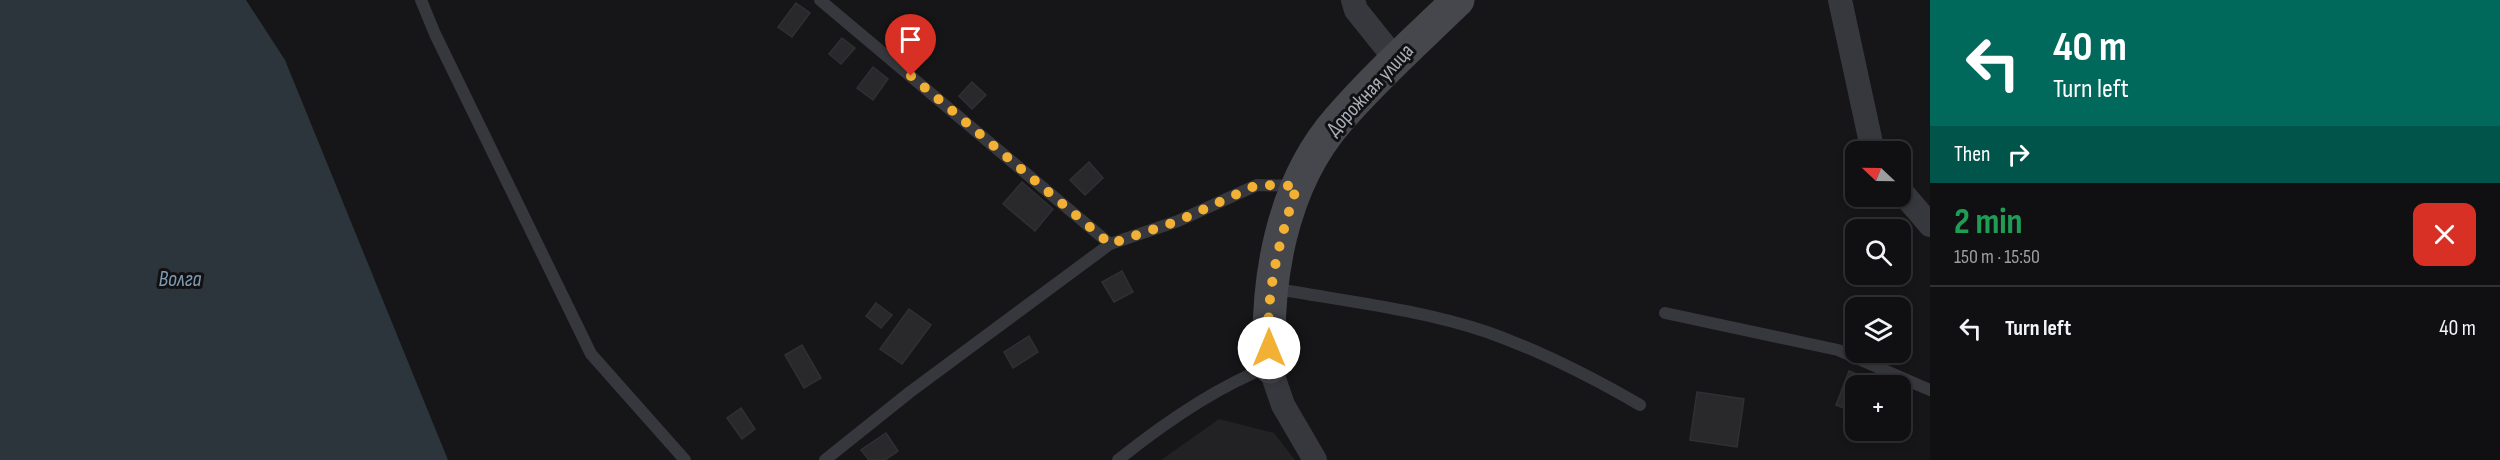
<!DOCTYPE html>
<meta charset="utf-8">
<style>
body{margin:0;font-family:"Sofia Sans Condensed",sans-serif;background:#1e1e20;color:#f1f3f6;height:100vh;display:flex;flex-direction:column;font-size:22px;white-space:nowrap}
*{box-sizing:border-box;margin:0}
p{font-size:20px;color:#9c9d9f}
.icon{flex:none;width:33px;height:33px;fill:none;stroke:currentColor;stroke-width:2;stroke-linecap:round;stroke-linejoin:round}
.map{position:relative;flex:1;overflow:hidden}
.details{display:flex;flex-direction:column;background:#101012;width:570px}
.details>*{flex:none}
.guide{background:#00695c;color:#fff;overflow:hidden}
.needle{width:39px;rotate:292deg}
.controls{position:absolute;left:1845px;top:141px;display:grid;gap:12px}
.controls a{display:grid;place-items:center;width:66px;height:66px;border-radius:12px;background:#101012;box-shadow:0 3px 9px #0003,0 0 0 2px #303032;font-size:30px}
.pin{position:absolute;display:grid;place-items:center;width:51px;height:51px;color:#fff;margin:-62px -26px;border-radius:50% 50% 50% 0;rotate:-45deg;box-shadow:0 0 6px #0007}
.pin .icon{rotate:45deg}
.me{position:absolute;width:66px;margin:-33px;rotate:0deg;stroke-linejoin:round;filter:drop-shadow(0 0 4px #0008)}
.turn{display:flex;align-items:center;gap:21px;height:126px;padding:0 24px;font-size:27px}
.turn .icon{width:78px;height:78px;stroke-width:2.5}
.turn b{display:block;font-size:42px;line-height:51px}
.then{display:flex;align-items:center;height:57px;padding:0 24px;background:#0003;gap:12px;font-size:22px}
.round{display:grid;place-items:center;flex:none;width:63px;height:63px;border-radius:12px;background:#1e1e20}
.head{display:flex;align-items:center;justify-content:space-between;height:102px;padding:0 24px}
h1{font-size:36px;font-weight:700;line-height:45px;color:#1e9e55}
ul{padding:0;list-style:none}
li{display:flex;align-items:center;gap:18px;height:84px;padding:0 24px;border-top:2px solid #303032}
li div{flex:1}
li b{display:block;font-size:22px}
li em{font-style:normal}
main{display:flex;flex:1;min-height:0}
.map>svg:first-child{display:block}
.built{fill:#222225}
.water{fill:#2c353c}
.building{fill:#29292c;stroke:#303034;stroke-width:1.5}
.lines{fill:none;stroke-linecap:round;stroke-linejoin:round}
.lane{stroke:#37383d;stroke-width:12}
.street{stroke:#37383d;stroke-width:24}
.secondary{stroke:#45474d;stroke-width:33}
.route{stroke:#f2b134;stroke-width:10;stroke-dasharray:0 18}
.labels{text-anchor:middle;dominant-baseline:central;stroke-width:6;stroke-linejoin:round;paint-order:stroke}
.street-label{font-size:21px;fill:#a8adb8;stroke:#111113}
.water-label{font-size:22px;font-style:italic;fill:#7f9bb3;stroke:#111113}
</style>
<main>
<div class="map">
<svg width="1930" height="460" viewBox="0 0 1930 460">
<rect width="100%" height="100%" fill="#161618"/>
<!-- built -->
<path class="built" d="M1219,419L1274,433L1295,460H1161Z"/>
<!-- water -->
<path class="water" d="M0,0H246L285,60L448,460H0Z"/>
<!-- building -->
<g class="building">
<path d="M796,3L810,13L792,37L778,27Z"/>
<path d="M842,38L855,48L841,64L829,54Z"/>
<path d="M873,67L888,79L873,100L857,88Z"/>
<path d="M972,82L986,95L972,109L959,96Z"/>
<path d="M1089,162L1103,178L1085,195L1070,180Z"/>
<path d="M1022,182L1053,209L1035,231L1003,204Z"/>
<path d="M1122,271L1133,292L1114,302L1102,282Z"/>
<path d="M876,303L892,315L881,328L866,316Z"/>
<path d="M909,309L931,325L902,364L880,349Z"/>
<path d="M1029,336L1038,352L1013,368L1004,352Z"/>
<path d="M802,345L821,378L804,388L785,355Z"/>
<path d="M1849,371L1874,381L1872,386H1856V413L1836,405Z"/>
<path d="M1697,392L1744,399L1737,447L1690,440Z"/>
<path d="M741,408L755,429L742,439L727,418Z"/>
<path d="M886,433L898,451L885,460H869L861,450Z"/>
</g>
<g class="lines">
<!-- lane -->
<g class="lane">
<path d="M421,0L435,34L591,354L685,460"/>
<path d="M820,0L1110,244L1178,221L1257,185L1294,186"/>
<path d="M1272,288C1343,301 1419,309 1487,332C1541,351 1590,376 1640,405"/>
<path d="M1665,313L1838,350L1930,390"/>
<path d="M825,460L910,392L1110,244"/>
<path d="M1118,460C1163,424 1214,388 1268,367"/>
</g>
<!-- street -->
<g class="street">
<path d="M1353,0L1356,10L1396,60"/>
<path d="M1840,0L1873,152"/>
<path d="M1900,190L1930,225"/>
<path d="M1270,367L1283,405L1315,460"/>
</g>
<!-- secondary -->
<path class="secondary" d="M1270,367C1265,282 1281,185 1339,119C1375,77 1418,39 1458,0"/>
</g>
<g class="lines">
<!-- route -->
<path class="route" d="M911,76L1110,244L1178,221L1257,185L1297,186C1280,239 1265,292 1269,348"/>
</g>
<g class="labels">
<!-- street labels -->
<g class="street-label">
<text transform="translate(1370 90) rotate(-47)">Дорожная улица</text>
</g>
<!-- water labels -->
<g class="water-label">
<text x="180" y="279">Волга</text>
</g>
</g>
</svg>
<div class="controls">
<a><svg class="needle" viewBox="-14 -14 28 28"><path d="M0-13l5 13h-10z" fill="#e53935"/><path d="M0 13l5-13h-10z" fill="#9c9d9f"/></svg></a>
<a><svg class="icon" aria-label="search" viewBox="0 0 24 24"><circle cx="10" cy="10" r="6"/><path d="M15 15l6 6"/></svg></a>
<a><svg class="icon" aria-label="layers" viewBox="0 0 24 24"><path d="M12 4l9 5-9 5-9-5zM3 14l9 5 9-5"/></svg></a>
<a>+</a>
</div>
<div class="pin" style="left:911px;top:76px;background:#d93025"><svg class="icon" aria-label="arrive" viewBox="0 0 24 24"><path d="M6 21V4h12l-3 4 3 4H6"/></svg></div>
<svg class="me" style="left:1269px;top:348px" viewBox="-20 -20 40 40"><circle r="19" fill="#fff"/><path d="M0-13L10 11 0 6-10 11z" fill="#f2b134"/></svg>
</div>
<section class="details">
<div class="guide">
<div class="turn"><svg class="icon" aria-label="left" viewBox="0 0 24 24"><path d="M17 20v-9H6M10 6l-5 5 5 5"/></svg><div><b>40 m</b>Turn left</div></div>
<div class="then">Then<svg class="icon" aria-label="right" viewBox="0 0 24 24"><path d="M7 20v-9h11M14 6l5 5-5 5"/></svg></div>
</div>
<div class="head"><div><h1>2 min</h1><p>150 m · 15:50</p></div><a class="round" style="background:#d93025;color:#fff"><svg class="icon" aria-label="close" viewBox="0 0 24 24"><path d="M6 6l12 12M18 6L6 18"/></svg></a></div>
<ul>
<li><svg class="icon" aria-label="left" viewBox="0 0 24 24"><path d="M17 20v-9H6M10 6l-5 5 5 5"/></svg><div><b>Turn left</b></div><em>40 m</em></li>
</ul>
</section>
</main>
